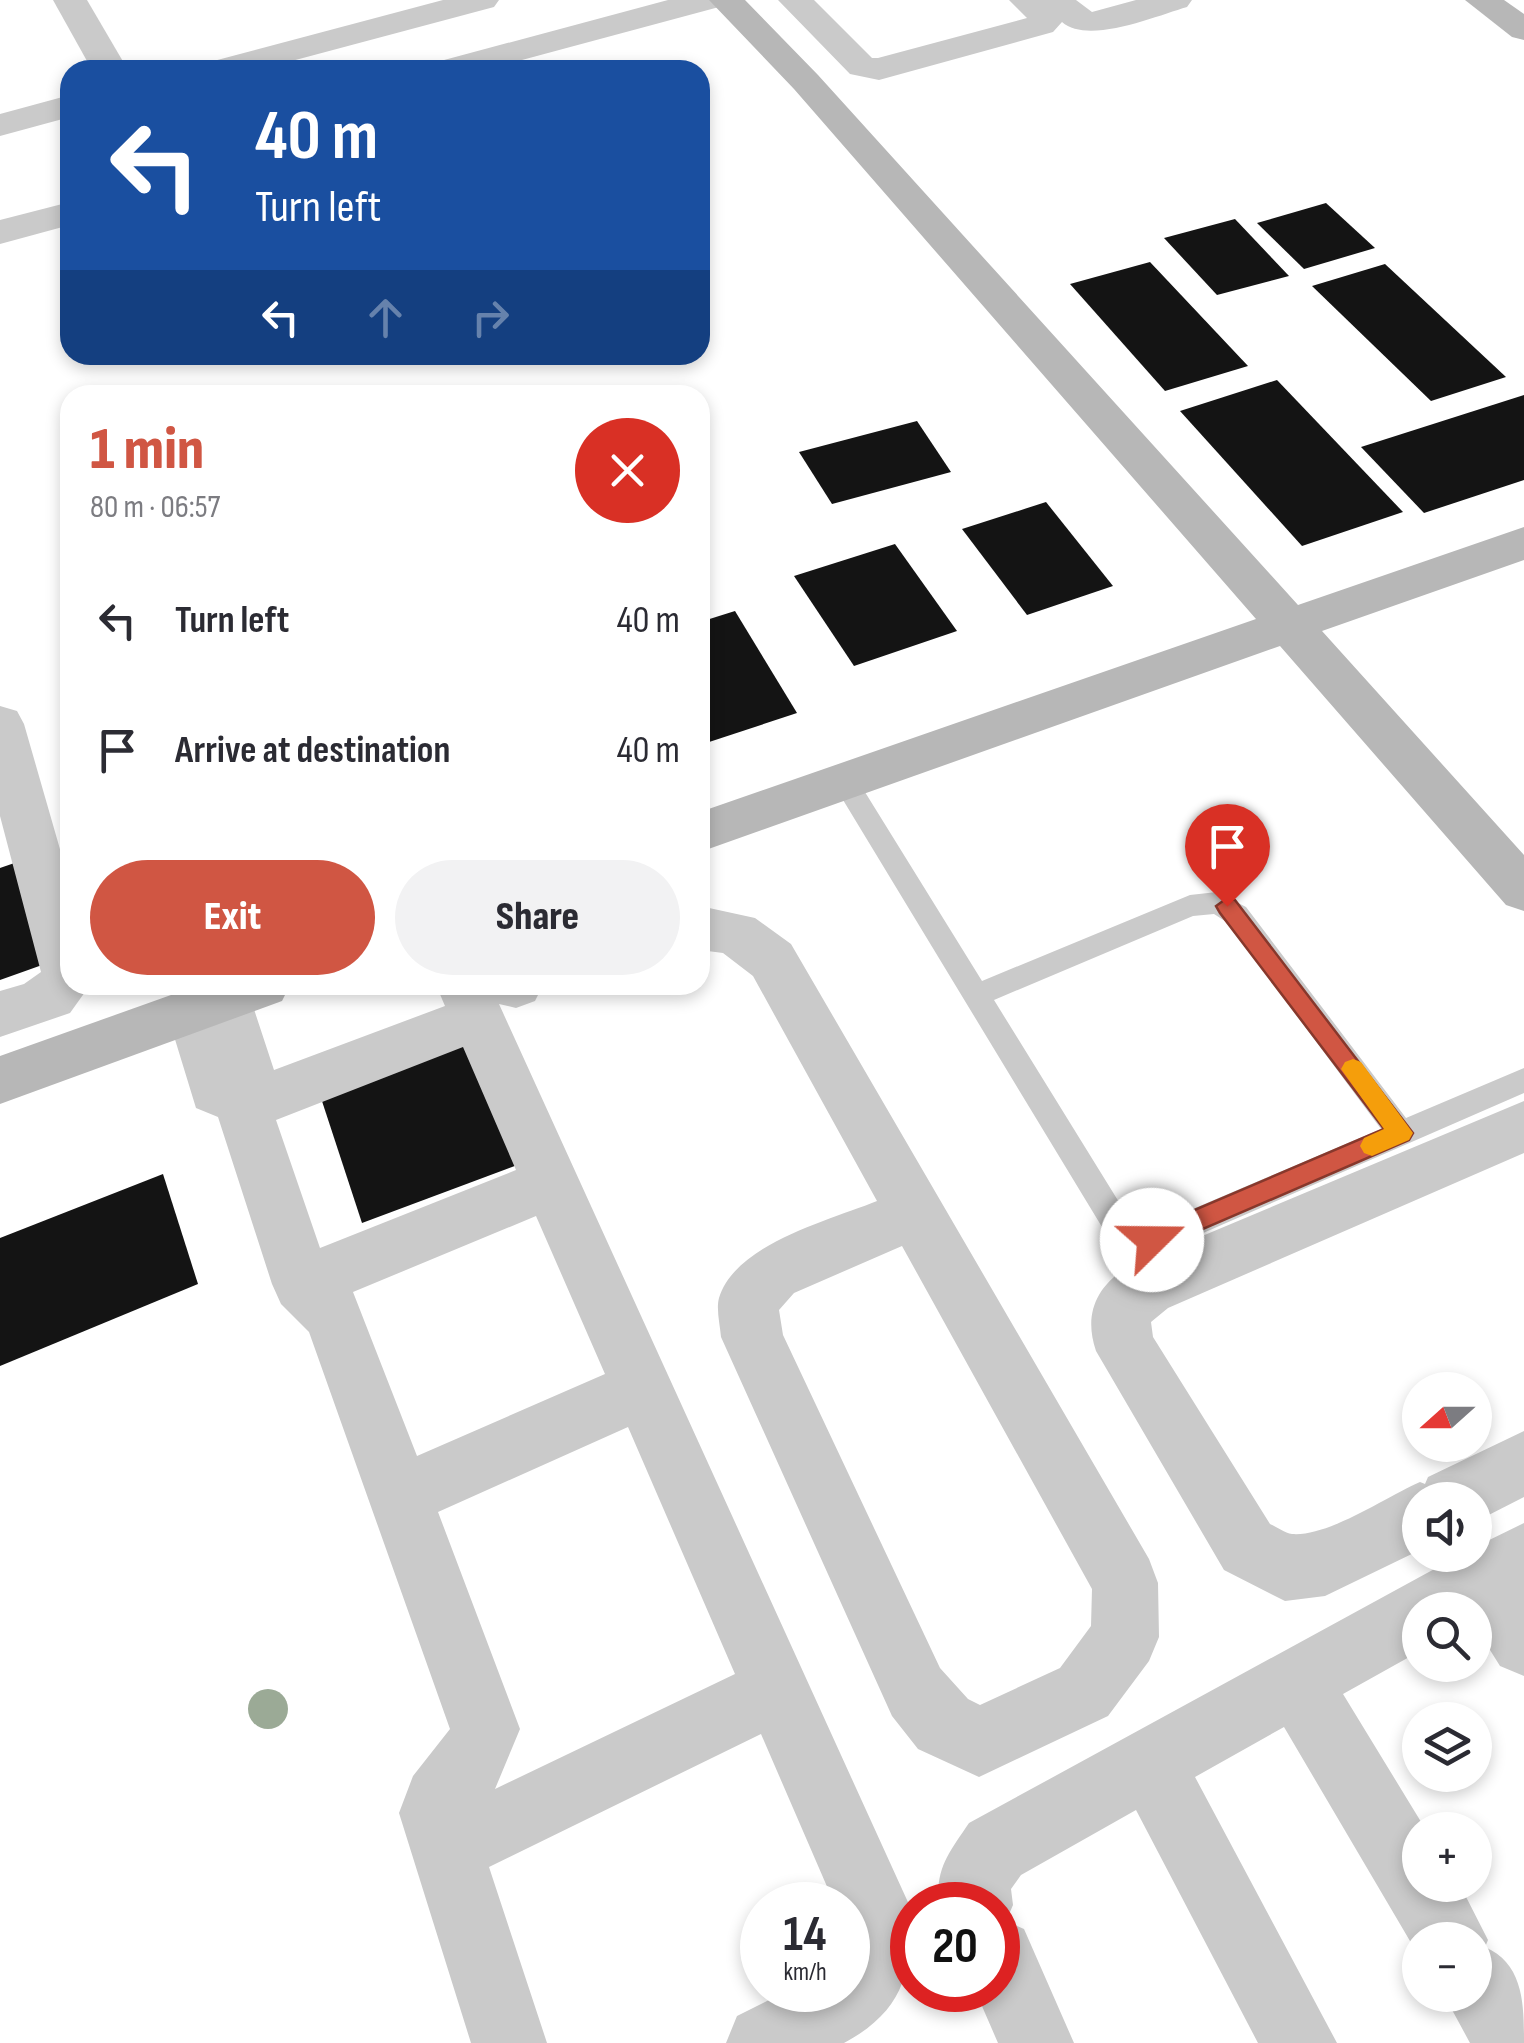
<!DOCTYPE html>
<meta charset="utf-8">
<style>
body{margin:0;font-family:"Sofia Sans Condensed",sans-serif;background:#f2f2f3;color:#2b2b33;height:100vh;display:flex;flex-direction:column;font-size:38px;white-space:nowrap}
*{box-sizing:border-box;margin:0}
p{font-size:32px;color:#7c7c81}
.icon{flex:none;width:55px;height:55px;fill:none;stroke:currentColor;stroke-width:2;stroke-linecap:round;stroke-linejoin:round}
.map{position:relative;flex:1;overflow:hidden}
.panel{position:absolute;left:60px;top:385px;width:650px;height:610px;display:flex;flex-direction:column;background:#fff;border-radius:30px;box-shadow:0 5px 15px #0003}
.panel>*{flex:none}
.banner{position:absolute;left:60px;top:60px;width:650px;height:305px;border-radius:30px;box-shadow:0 5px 15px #0003;background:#1a4fa0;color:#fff;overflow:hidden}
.needle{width:65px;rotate:249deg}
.buttons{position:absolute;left:1402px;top:1372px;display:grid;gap:20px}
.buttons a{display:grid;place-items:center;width:90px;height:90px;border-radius:50%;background:#fff;box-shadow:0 5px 15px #0003;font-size:50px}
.speed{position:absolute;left:740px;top:1882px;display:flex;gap:20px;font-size:50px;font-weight:700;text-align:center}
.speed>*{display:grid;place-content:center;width:130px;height:130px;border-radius:50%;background:#fff;box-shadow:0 5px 15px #0003;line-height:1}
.speed small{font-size:25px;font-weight:400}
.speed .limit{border:15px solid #d22;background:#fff;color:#111}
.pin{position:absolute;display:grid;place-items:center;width:85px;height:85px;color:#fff;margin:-102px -42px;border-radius:50% 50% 50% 0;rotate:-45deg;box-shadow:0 0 10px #0007}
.pin .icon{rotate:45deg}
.me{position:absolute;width:110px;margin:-55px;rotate:68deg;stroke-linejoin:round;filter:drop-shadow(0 0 8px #0008)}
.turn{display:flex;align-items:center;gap:35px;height:210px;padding:0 30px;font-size:45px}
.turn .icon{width:130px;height:130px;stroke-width:2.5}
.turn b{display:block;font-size:70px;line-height:85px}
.lanes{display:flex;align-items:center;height:95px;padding:0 30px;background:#0003;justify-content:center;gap:50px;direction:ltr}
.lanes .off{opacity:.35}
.round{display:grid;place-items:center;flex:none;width:105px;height:105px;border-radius:52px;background:#f2f2f3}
.summary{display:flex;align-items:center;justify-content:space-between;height:170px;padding:0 30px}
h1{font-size:60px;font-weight:800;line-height:75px;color:#d05643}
.action{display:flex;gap:20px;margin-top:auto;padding:20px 30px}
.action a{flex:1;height:115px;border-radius:60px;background:#d05643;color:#fff;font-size:40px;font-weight:800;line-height:115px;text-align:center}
.action a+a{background:#f2f2f3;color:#2b2b33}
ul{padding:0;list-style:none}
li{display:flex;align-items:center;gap:30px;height:130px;padding:0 30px}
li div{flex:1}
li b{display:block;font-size:38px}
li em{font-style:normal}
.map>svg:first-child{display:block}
.building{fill:#141414}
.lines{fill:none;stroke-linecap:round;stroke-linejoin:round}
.lane{fill:#cacaca;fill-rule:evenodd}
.street{fill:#cacaca;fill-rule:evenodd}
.secondary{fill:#b7b7b7;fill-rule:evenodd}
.tree{fill:#9baa96}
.route{fill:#d05643;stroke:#87382c;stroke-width:2.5}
.slow{fill:#f59e0b}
</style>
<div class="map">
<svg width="1524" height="2043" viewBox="0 0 1524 2043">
<rect width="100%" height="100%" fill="#fff"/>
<!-- building -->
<g class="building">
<path d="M1326,203L1375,248L1304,269L1257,223Z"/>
<path d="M1235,219L1289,276L1217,295L1164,238Z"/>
<path d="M1150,262L1248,366L1165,391L1070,284Z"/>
<path d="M1385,264L1506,377L1431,401L1312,286Z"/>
<path d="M1277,380L1403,512L1302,546L1180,411Z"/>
<path d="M1524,395V480L1424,513L1361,447Z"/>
<path d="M917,421L951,472L832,504L799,452Z"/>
<path d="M1046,502L1113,586L1027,615L962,529Z"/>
<path d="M895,544L957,631L854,666L794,576Z"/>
<path d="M735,611L797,713L700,745V622Z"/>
<path d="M26,859L59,959L0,980V868Z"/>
<path d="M478,1035L528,1161L362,1223L319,1092Z"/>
<path d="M163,1174L198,1284L0,1366V1238Z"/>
</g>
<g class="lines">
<!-- lane -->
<path class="lane" d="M846,773L855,776L982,981L1190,895L1217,892L1246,907L1406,1118L1524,1068V1093L1171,1247C1144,1255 1122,1245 1102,1227L837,790L834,783L837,776ZM1214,914L1228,923L1381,1129L1167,1220L1142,1222L1122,1207L994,1000L1193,916Z"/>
<!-- street -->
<g class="street">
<path d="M53,0H87L128,70H92Z"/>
<path d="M443,0H499L494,7L258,70H200L206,63Z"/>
<path d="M668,0H724L719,7L485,70H427L433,63Z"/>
<path d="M778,0H814L872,58H878L1027,18L1009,0H1076L1092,12L1136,0H1192L1187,7C1156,16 1088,45 1062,22L1053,32L879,80L850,74Z"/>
<path d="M70,95V117L0,136V114Z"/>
<path d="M70,202V225L0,244V220Z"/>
<path d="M0,706L17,711L24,724L70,884V985H90L70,1013L0,1037V991L24,984L41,972L0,816Z"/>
<path d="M700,906L755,918L791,944L1149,1559L1158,1583L1159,1637L1149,1661L1108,1716L979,1777L918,1749L892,1716L721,1337C720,1325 716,1309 719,1298C735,1244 830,1220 877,1201L753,976L723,953L700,950ZM902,1246L1092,1589L1091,1626L1060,1668L980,1705L968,1699L940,1668L783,1335L779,1310L794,1293Z"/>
<path d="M206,985H246L274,1070L445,1006L436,985H543L535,1001L516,1008L499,1004L912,1911C912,1974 902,2012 844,2043H726L737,2016L789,1990H848V1905H835L761,1734L489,1867L547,2043H471L399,1813L413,1776L450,1729L309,1332L281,1304L272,1284L218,1117L196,1108L166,1010L174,994L193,987L203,990ZM463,1047L516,1170L320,1248L276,1120ZM536,1216L605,1374L417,1456L353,1292ZM628,1427L735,1674L495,1789L520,1729L438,1512Z"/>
<path d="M1524,1101V1153L1168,1308L1151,1322L1153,1337L1270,1524C1277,1527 1285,1533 1292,1534C1328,1537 1386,1497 1420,1482L1425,1484L1428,1477L1524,1431V1497L1475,1522V1500H1420V1550L1325,1596L1285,1601L1224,1570L1096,1351C1084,1316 1095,1288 1126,1268Z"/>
<path d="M1524,1523V1676L1500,1666L1475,1626V1610H1420V1651L1343,1694L1426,1830H1420V1885H1460L1488,1940L1485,1947C1524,1964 1524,2005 1524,2043H1470L1444,1995H1475V1940H1420V1958L1284,1727L1195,1777L1337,2043H1258L1136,1810L1021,1875L1011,1889L1013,1905L1006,1921L1024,1929L1074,2043H998L975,1990H998V1905H939C935,1868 949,1853 969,1823L1460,1555H1475V1547Z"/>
</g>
<!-- secondary -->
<g class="secondary">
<path d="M709,0H745L818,75L1298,605L1524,527V560L1322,631L1524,855V911L1506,905L1280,646L700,852V812L1256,619L794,89Z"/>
<path d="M1465,0H1504L1524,14V40L1512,37Z"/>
<path d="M199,985H290L282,1001L0,1104V1056Z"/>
</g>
</g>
<!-- trees -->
<circle class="tree" cx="268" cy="1709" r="20"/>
<!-- route -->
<path class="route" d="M1227,898L1235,900L1413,1133L1409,1140L1152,1251L1143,1248L1139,1240L1143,1232L1384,1129L1220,913L1216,906Z"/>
<!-- slow -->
<path class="slow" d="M1353,1059L1361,1062L1413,1133L1409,1140L1372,1156L1364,1153L1360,1146L1364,1138L1384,1129L1341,1069L1345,1062Z"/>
</svg>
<div class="buttons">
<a><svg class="needle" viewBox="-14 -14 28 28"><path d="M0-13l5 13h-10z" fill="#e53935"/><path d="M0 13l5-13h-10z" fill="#7c7c81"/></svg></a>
<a><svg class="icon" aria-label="sound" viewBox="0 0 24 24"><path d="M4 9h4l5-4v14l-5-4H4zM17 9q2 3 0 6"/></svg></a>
<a><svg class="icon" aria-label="search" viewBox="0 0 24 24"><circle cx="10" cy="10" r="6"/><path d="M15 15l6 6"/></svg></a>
<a><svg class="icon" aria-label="layers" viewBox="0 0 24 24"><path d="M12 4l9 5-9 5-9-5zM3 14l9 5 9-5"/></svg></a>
<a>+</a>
<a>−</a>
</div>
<div class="speed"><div>14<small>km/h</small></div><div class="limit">20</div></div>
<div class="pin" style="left:1227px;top:906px;background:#d93025"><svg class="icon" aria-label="arrive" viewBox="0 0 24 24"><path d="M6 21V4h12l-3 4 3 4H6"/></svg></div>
<svg class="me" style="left:1152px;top:1240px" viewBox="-20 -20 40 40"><circle r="19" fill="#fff"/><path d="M0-13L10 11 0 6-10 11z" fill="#d05643"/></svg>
<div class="banner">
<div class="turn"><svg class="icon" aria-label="left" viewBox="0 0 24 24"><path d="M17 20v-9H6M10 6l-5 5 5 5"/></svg><div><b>40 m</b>Turn left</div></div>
<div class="lanes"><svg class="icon" aria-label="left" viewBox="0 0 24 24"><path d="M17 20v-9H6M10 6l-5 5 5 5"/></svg><svg class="icon off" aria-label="ahead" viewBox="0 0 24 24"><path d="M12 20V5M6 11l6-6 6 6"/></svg><svg class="icon off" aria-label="right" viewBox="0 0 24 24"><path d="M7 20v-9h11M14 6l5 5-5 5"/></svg></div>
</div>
<section class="panel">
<div class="summary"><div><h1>1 min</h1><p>80 m · 06:57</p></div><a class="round" style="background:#d93025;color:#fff"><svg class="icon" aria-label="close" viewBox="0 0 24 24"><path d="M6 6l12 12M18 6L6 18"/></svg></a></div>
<ul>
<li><svg class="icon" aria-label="left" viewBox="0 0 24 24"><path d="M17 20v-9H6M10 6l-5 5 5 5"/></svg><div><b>Turn left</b></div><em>40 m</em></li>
<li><svg class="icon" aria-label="arrive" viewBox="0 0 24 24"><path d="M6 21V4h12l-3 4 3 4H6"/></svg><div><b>Arrive at destination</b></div><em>40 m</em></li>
</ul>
<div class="action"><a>Exit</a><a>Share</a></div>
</section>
</div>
